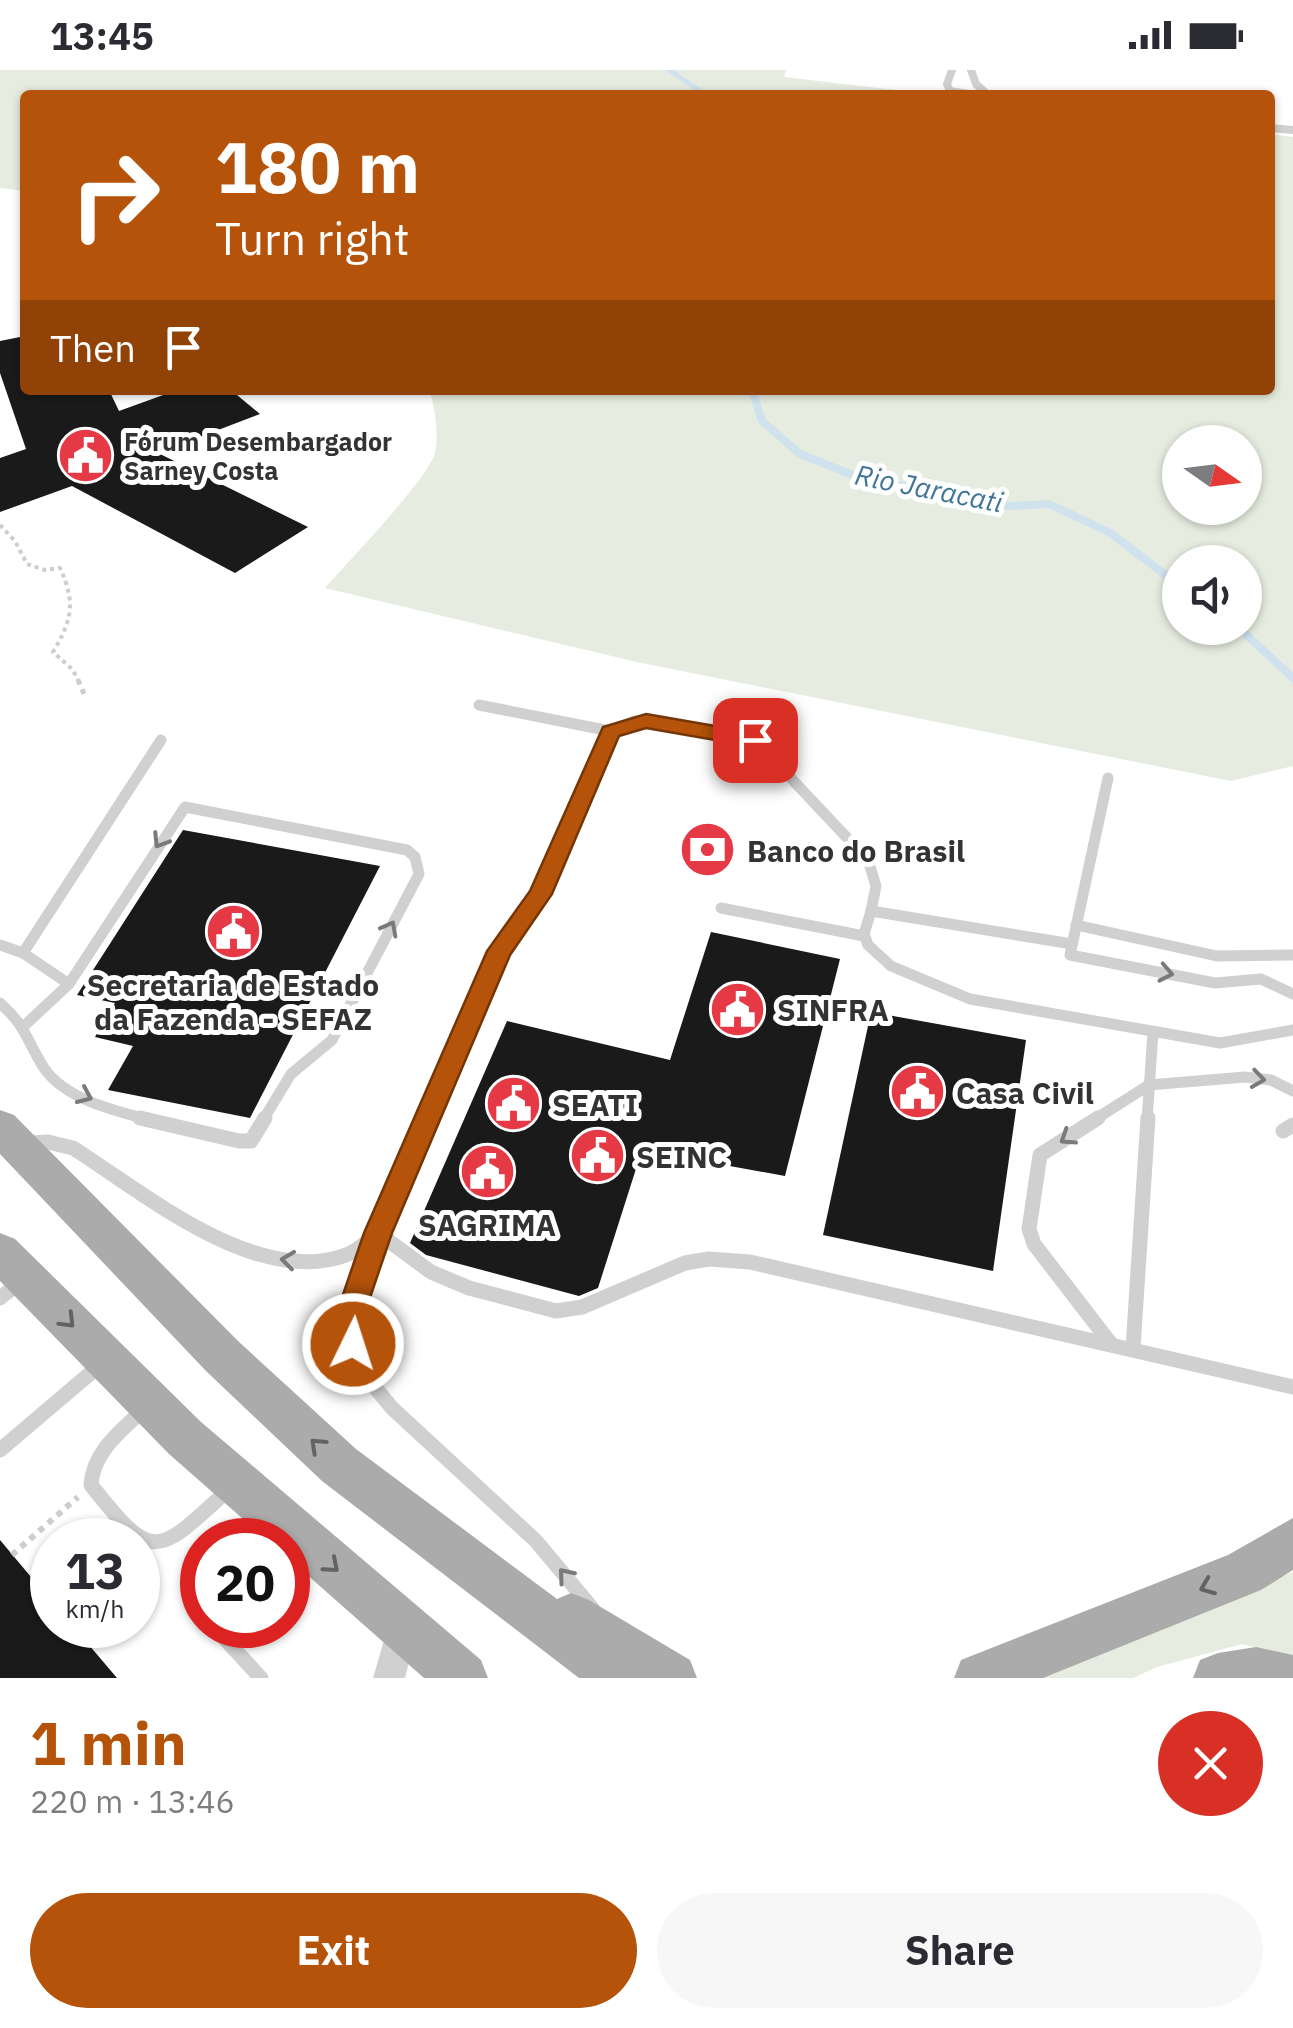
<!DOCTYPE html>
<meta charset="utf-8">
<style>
body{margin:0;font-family:"IBM Plex Sans",sans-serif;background:#f7f7f7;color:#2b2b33;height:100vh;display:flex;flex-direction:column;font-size:38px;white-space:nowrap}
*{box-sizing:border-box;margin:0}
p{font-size:32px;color:#7c7c81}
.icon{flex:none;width:55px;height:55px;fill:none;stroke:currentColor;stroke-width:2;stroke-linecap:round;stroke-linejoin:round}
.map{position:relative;height:1608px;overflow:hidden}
.drawer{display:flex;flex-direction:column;background:#fff;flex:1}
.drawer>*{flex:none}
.guide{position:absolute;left:20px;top:20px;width:1255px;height:305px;border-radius:10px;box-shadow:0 2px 8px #0004;background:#b45309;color:#fff;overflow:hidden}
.needle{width:65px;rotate:104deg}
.fabs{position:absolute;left:1162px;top:355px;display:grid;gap:20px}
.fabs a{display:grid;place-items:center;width:100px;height:100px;border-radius:50%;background:#fff;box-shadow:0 2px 8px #0004;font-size:50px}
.speed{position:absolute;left:30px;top:1448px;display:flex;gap:20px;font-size:50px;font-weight:700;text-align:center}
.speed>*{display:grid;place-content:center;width:130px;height:130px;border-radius:50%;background:#fff;box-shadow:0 2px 8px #0004;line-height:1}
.speed small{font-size:25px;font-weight:400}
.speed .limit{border:15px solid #d22;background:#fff;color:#111}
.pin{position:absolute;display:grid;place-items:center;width:85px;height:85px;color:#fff;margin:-42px;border-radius:20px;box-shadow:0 5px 15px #0006}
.me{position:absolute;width:110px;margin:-55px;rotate:4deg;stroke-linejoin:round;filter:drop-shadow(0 0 8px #0008)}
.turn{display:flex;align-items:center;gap:35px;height:210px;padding:0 30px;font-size:45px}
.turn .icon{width:130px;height:130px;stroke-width:2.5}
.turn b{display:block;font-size:70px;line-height:85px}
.then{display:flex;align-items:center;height:95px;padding:0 30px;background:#0003;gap:20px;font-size:38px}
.round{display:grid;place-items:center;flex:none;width:105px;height:105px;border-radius:52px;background:#f7f7f7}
.overview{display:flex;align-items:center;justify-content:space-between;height:170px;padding:0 30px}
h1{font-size:60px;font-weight:700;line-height:75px;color:#b45309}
.button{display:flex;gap:20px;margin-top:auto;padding:20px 30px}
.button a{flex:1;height:115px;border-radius:60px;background:#b45309;color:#fff;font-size:40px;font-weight:700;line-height:115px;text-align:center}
.button a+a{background:#f7f7f7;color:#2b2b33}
.status{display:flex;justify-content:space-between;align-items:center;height:70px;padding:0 50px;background:#fff;direction:ltr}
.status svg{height:28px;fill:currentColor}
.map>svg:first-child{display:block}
.green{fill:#e6ecdf;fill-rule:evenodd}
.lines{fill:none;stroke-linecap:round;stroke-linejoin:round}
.stream-far1{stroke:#cfe2ee;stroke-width:5}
.stream{stroke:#cfe2ee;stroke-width:8}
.building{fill:#1a1a1a}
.path-far2{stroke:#cdcdcd;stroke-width:4;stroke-dasharray:4 4;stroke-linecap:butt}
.path-far1{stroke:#cdcdcd;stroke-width:5;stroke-dasharray:5 5;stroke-linecap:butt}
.path{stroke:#cdcdcd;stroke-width:6;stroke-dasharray:6 6;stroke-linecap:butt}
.lane-far2{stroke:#d0d0d0;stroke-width:8}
.lane-far1{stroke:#d0d0d0;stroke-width:11}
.lane{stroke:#d0d0d0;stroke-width:15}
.street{fill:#d0d0d0;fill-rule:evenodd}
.primary{fill:#ababab;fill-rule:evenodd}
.oneway{stroke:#7a7a7a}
.oneway2{stroke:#636363}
.route{fill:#b45309;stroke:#753606;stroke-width:2.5}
.labels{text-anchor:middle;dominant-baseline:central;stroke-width:10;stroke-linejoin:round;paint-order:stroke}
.far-poi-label{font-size:25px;font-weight:bold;fill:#333;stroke:#fff;text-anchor:start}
.far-water-label{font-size:28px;font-style:italic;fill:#3f7597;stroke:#fff}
.poi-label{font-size:30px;font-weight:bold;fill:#333;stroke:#fff;text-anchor:start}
</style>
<div class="status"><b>13:45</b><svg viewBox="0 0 49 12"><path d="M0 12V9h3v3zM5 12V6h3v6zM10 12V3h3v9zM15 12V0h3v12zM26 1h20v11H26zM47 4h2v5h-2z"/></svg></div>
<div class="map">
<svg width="1293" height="1608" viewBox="0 0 1293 1608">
<rect width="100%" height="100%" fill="#fff"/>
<!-- green -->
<g class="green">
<path d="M0,0H786L784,7L939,25H25V121L0,118Z"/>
<path d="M1270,64L1293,67V696L1231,711L637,592L325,518C347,493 428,409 435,383C439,364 435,337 429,320H1270ZM1180,372H1245V438H1180ZM1245,492V558H1180V492Z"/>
<path d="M1293,1502V1586L1242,1574L1157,1597L1133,1608H1029Z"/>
</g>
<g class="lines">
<!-- stream-far1 -->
<path class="stream-far1" d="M669,0L706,25"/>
<!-- stream -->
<g class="stream">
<path d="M752,320L762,351L800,384L860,408L1010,436L1049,434L1109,462L1180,516"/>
<path d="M1239,558L1293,608"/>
</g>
</g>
<!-- building -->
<g class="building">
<path d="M25,266V320H109L119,341L177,320H231L260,344L158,383L308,457L235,503L72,416L0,442V388L26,379L0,303V271Z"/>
<path d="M183,760L380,796L250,1048L108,1020L133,976L95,967L115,933L77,925Z"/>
<path d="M711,862L840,889L785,1106L642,1080L598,1218L579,1226L426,1185L410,1173L507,951L670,990Z"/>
<path d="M871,942L1026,970L993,1201L823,1165Z"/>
<path d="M0,1470L52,1532V1555H72L117,1608H0Z"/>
</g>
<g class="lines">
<!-- path-far2 -->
<path class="path-far2" d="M0,455L15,471L27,494L45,500L60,498C76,533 72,550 53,582L73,600L79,612"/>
<!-- path-far1 -->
<path class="path-far1" d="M78,610L85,626"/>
<!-- path -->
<path class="path" d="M12,1485L78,1427"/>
<!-- lane-far2 -->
<g class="lane-far2">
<path d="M952,0L947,14L950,21L975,25"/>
<path d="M971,0L976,14L988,25"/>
<path d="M1270,58L1293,60"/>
</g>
<!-- lane-far1 -->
<g class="lane-far1">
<path d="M479,635L610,661"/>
<path d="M1108,708L1070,885L1215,913L1261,909L1293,924"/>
<path d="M721,838L864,866"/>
<path d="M871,841L864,864L868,875L891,896L970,929L1220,973L1293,960"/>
<path d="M1076,855L1217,886L1293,885"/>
<path d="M0,875L23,883L69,914"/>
<path d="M23,883L161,670"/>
<path d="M0,933C27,957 26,970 44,998C65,1029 115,1041 150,1050"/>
<path d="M24,956L69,914L185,737L407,780L415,787L419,804L332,970L291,1004L263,1050"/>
<path d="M426,1050L499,881L540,824L610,661L634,651H645L755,670L868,790L876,816L871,841L1072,874"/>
<path d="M1094,1050L1149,1015L1245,1007L1271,1010L1293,1021"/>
<path d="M1147,1050L1153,962"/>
</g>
<!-- lane -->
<g class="lane">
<path d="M140,1048L239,1071H251L265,1048"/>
<path d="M428,1048L378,1163L349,1247L364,1304L392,1338L536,1471L592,1538"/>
<path d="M1098,1048L1040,1085L1029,1159L1034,1174L1111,1274"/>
<path d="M1283,1061L1293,1055"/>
<path d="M30,1073L48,1072L73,1078C144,1123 257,1218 346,1185C358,1181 368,1170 378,1163"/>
<path d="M378,1163L431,1202L469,1218L556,1241L582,1237L685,1193L709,1189L750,1192L1293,1317"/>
<path d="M0,1228L20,1212"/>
<path d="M1133,1278L1148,1048"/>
<path d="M145,1338C122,1360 93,1381 91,1415C154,1495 157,1485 229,1419"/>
<path d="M0,1380L100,1295"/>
<path d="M212,1555L261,1608"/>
</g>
<!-- street -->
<path class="street" d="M402,1541L413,1546L418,1557L405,1608H373L391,1546Z"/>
<!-- primary -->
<g class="primary">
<path d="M0,1040L14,1045L238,1271L356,1379L557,1529L571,1523L589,1530L690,1590L697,1608H579L322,1411L206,1301L0,1084Z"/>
<path d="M0,1163L15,1169L201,1352L481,1590L488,1608H424L288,1488V1470H267L169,1384L0,1211Z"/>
<path d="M1293,1448V1500L1261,1520L1043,1608H954L961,1590L1228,1485Z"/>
<path d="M1256,1577L1293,1585V1608H1193L1200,1590L1218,1583Z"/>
</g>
</g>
<!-- one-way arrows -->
<defs><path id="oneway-chevron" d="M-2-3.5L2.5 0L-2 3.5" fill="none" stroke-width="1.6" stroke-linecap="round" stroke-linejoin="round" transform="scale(2.5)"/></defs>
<g class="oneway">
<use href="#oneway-chevron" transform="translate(160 771) rotate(122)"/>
<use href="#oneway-chevron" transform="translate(390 858) rotate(-62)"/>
<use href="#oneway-chevron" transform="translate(1166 903) rotate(11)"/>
<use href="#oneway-chevron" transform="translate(1258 1009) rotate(8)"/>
<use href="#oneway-chevron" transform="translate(85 1026) rotate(24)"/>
<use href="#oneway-chevron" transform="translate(1067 1068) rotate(147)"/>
<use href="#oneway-chevron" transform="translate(288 1190) rotate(-173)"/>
<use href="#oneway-chevron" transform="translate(565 1505) rotate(-130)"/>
</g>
<g class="oneway2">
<use href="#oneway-chevron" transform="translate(68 1251) rotate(45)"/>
<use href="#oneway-chevron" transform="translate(317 1375) rotate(-137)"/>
<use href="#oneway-chevron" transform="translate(332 1496) rotate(41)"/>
<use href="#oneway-chevron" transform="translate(1207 1517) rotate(158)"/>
</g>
<!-- route -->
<path class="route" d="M646,644L755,663L765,670L755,677L646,658L619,666L552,824L510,885L392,1163L363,1248L368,1274L363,1283L353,1287L343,1283L335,1248L364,1163L487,881L530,821L603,657Z"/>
<!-- icons -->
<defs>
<symbol id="civic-disc" viewBox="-11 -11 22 22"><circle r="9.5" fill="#e63946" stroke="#fff"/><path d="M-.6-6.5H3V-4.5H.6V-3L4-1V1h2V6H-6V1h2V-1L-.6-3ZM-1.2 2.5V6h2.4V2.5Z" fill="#fff"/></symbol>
<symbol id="bank-disc" viewBox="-11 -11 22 22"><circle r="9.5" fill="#e63946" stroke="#fff"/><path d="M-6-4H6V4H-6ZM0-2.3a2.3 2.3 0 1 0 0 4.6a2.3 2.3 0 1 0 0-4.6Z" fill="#fff"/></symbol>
</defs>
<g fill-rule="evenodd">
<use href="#civic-disc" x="54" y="354" width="63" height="63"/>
<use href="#bank-disc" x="676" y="748" width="63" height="63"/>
<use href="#civic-disc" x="202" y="830" width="63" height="63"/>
<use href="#civic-disc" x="706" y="908" width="63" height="63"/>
<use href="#civic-disc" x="886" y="990" width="63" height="63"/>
<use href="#civic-disc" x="482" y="1002" width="63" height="63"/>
<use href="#civic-disc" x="566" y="1054" width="63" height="63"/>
<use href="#civic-disc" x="456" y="1070" width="63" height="63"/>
</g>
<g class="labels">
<!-- far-poi labels -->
<g class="far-poi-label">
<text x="124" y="371">Fórum Desembargador<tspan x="124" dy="29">Sarney Costa</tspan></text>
</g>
<!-- far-water labels -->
<g class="far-water-label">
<text transform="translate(929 418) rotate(11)">Rio Jaracati</text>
</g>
<!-- poi labels -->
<g class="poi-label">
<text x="747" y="780">Banco do Brasil</text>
<text x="233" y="914" text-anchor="middle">Secretaria de Estado<tspan x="233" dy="34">da Fazenda - SEFAZ</tspan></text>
<text x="777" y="939">SINFRA</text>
<text x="956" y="1022">Casa Civil</text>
<text x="552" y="1034">SEATI</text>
<text x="636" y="1086">SEINC</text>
<text x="487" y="1154" text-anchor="middle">SAGRIMA</text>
</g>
</g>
</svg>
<div class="fabs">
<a><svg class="needle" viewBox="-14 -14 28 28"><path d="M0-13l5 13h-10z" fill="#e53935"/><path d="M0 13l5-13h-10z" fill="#7c7c81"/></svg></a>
<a><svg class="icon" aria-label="sound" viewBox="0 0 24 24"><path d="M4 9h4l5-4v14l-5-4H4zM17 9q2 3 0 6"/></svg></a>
</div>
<div class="speed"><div>13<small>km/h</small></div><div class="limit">20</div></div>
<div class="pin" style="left:755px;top:670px;background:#d93025"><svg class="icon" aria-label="arrive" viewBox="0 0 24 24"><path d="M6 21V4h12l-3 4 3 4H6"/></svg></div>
<svg class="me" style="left:353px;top:1274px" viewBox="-20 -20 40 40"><circle r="17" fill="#b45309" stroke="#fff" stroke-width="3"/><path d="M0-11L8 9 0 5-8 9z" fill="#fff"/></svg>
<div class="guide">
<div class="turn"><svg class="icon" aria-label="right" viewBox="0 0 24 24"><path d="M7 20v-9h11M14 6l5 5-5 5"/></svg><div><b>180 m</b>Turn right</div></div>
<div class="then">Then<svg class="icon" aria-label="arrive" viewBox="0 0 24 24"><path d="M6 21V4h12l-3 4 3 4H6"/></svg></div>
</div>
</div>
<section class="drawer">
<div class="overview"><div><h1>1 min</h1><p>220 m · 13:46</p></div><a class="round" style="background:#d93025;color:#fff"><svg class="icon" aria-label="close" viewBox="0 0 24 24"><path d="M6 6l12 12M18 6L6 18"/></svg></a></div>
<div class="button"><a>Exit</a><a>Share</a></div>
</section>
